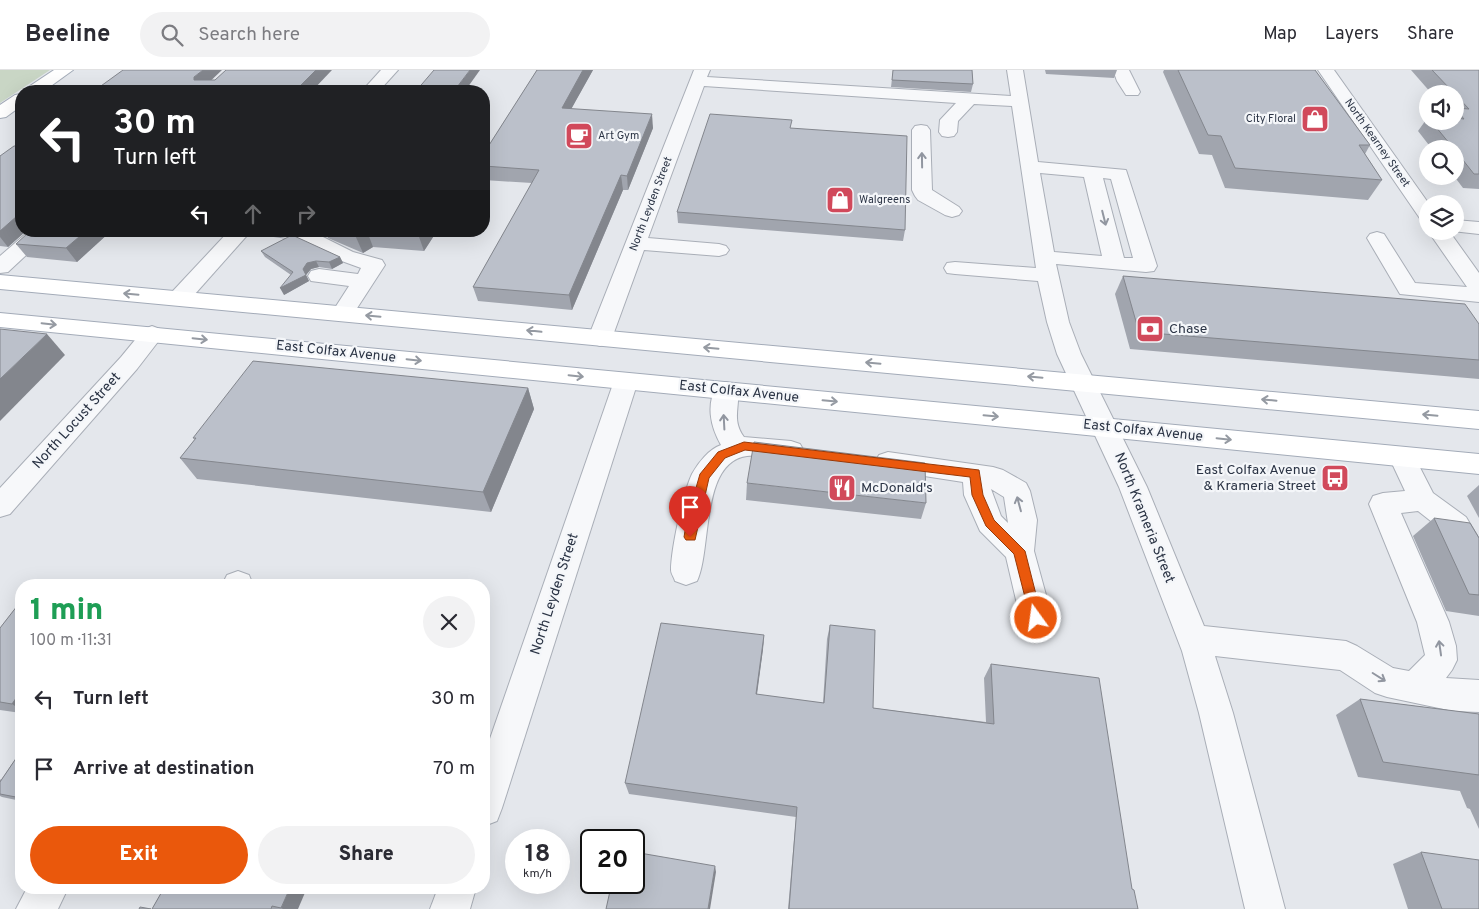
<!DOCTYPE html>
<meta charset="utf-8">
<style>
body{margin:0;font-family:Overpass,sans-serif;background:#f2f2f3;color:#2b2b33;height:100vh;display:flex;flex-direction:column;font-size:19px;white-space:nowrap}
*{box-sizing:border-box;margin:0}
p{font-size:16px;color:#7c7c81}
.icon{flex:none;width:28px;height:28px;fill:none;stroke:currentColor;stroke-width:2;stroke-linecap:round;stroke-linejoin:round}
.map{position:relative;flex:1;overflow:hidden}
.details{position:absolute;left:15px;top:509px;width:475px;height:315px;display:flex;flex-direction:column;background:#fff;border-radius:20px;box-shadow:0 5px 20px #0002}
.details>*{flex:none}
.top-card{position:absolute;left:15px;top:15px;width:475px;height:152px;border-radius:20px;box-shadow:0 5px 20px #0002;background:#202124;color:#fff;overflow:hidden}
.tools{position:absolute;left:1419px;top:15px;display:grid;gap:10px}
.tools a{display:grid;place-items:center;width:45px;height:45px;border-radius:50%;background:#fff;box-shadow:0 5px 20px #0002;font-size:25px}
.speed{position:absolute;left:505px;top:759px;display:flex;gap:10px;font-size:25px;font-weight:700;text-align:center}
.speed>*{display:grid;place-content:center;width:65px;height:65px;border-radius:50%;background:#fff;box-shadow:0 5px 20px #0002;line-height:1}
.speed small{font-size:12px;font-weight:400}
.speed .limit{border:2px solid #111;border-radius:8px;background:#fff;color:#111}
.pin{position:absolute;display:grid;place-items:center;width:42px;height:42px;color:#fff;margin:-51px -21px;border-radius:50% 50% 50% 0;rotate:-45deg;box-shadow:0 0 5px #0007}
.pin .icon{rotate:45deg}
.me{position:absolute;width:55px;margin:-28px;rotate:346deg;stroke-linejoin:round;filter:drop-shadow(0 0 4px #0008)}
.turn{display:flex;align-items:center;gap:18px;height:105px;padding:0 15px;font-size:22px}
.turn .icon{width:65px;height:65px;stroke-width:2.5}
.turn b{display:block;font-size:35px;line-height:42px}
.lanes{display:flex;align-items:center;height:48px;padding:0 15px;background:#0003;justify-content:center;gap:25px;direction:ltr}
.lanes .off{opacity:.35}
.round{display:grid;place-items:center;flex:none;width:52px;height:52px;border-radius:26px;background:#f2f2f3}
.summary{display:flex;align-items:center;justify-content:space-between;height:85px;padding:0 15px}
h1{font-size:30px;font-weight:800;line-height:38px;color:#1e9e55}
.button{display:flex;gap:10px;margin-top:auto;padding:10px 15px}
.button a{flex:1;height:58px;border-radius:30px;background:#ea580c;color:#fff;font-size:20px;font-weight:800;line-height:58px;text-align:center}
.button a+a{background:#f2f2f3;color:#2b2b33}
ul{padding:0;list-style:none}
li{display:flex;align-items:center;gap:15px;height:70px;padding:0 15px}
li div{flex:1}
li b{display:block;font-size:19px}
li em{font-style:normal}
header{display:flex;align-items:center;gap:30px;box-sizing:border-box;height:70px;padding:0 25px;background:#fff;border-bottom:1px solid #e1e1e2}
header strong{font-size:24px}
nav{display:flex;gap:28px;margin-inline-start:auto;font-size:18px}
.search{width:350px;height:45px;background:#f2f2f3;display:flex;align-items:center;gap:12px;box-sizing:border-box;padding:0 18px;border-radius:28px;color:#7c7c81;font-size:19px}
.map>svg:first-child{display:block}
.green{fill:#c9d6c5}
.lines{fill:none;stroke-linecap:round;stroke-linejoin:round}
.minor-casing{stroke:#a9aeb7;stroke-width:2}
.major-casing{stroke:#a3abb8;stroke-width:2}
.minor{fill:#f7f8fa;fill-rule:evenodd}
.major{fill:#fff;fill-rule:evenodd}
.wall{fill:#a1a5ae}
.shaded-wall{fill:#83868d}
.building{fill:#bbc0ca;stroke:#83868d}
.oneway{stroke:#9196a0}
.oneway2{stroke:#959aa2}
.route{fill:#ea580c;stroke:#983908}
.labels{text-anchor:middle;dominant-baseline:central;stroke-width:4.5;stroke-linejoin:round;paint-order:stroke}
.far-poi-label{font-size:11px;fill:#2b3445;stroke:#f4f6f9;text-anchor:start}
.far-street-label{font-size:11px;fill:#2b3445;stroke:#f4f6f9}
.poi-label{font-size:14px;fill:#2b3445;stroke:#f4f6f9;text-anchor:start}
.street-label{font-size:14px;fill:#2b3445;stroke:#f4f6f9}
</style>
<header>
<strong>Beeline</strong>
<div class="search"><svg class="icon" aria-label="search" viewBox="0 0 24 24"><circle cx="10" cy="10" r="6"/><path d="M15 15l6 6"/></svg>Search here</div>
<nav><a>Map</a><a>Layers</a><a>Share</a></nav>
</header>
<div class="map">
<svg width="1479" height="839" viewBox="0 0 1479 839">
<rect width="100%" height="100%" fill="#e4e7ec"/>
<!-- green -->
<path class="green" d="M0,0H50L0,33Z"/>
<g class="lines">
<defs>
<g id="minor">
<path d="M381,0H398L379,21H362Z"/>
<path d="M694,0H710L707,7L1011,26L1007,0H1023L1038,92L1126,100L1157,196L1154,201L1146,202L1056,194L1069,252L1081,284L1147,417L1204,556L1346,571L1357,576L1393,598L1409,601L1425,585L1417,552L1369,434L1373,426L1383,423L1405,421L1389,387L1393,380L1402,377L1411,380L1433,423L1466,447L1479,469V507L1469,504L1446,463L1418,441L1401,443L1449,552L1456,576L1457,590L1452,600L1446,608L1479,610V642L1453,641L1387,627L1375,623L1340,600L1215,586L1233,643L1285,839H1245L1199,643L1182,581L1119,417L1057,284L1047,252L1038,211L955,204L947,203L944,198L947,193L955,192L1036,198L1012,36L974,34L958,51L957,62L954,66L948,67L942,66L939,62L940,50L956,33L704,16L648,168L719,174L726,176L729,180L726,184L719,186L644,180L612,268L608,273L600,276L592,273L588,268ZM1040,103L1084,107L1102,186L1054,182ZM1103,108L1111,109L1133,188H1124Z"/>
<path d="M1113,0H1129L1140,22L1138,25H1126L1117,11Z"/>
<path d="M1318,0H1334L1429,134H1428V152L1421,150Z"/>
<path d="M921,55L927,56L930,60L932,120L959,137L962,141L959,145L952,147L945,145L918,130L915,126L912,120V60L915,56Z"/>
<path d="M1455,150L1479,152V164L1452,161H1455Z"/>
<path d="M29,161H52L8,202L0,203V186Z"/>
<path d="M229,161H251L187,233L179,235L171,233L168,228L171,223Z"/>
<path d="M264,161H311L353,182L382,190L385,195L350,249L342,251L334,249L331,244L349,216L311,211L308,206L311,201L319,199L358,204L361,198L339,190L294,169L267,165Z"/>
<path d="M1428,161H1449L1479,203V232L1400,224L1367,168L1370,164L1377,162L1384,164L1415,213L1467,217Z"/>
<path d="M152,256L160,259L164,264L137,299L10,444L0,447V418L121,287L144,259Z"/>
<path d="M626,303L635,305L638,311L502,738L497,751L484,756V686L614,311L617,305Z"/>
<path d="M726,312L735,315C744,331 729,347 744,367L791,371L800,374L804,381L800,388C782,394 765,384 747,386C700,392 712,480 697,511L686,515L675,511C674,507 671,504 671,500C671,480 683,423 692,404C698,393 709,379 721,375C710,356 706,334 717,315Z"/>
<path d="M888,382L993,397L1003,400L1026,413L1030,421L1037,450L1034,481L1052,547L1047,557L1036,561L1025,557L1020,547L1006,487L980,461L964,425L963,412L879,399L875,392L879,385ZM991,419L1004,427L1008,453L1001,446Z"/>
<path d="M238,501L249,505L253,515H222L227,505Z"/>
<path d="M27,818H68L58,839H16Z"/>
<path d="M438,818H476L470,839H430Z"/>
</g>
<g id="major">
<path d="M54,0H73L44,21H25L27,18Z"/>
<path d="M21,24V36L6,47L0,48V35L15,25Z"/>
<path d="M0,205L1479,341V359L0,219Z"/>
<path d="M0,243L1479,384V404L0,257Z"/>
</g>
</defs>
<!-- minor casing -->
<use href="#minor" class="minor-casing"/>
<!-- major casing -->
<use href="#major" class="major-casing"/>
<!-- minor -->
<use href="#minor" class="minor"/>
<!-- major -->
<use href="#major" class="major"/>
</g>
<!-- wall -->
<g class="wall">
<path d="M537,0H593L571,39L653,58L628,120H623L572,240L478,231L473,217L532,113L484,110V83Z"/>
<path d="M893,0H972L973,14L971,22L891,17Z"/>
<path d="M1045,0H1117L1114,8L1046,4Z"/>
<path d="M1164,0H1315L1370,75L1365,84L1382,110L1368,130L1225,118L1212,85L1199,84L1163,2Z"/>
<path d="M1411,0H1479V119L1463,118L1454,106H1455V79H1432L1418,61L1428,47V51H1455V24H1432Z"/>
<path d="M791,58L905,160L903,171L678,153L677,142Z"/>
<path d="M21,75V161H26L8,177L0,176V86Z"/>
<path d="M111,161L77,192L27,187L16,174Z"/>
<path d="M326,161H437L424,181L373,177L363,183L328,168Z"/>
<path d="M261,181L340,187L343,193L332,199L319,197L311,199L306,205L309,211L284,225L291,205L265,187Z"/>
<path d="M1123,206L1479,254V309L1130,279L1115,224Z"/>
<path d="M528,318L534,339L491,442L197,409L180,388L195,369L193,368Z"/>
<path d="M747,413L926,433L921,449L746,430Z"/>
<path d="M1479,415V448L1467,426Z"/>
<path d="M1434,448L1479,468V546L1446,541L1413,466Z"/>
<path d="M21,531V643L0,640V558Z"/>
<path d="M830,555L873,638L986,652L984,608L991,594L1132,819L1138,839H788L796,747L629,724L625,713L764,565L763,579L757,625L823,633L827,569Z"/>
<path d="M1360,629L1479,644V759L1470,739L1467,738L1460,721L1358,707L1336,645Z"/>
<path d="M21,681V731L2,727L0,726V709L1,710Z"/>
<path d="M1421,782L1479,839H1408L1393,794Z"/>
<path d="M164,818L298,839H152Z"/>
</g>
<!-- shaded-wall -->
<g class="shaded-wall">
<path d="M203,0H222L201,20L194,10V7Z"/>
<path d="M316,0H332L312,21H295Z"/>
<path d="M470,0H480L465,21H454Z"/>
<path d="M583,0H593L564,52L562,38Z"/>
<path d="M652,44L653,58L628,120L627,106Z"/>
<path d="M621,105L623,120L572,240L569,225Z"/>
<path d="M17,146L21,151V161H26L8,177L0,167V161Z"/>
<path d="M86,161H111L77,192L66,178Z"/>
<path d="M363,161H367L373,177L363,183L355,165Z"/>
<path d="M420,161H437L424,181L418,164Z"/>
<path d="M340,187L343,193L332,199L329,192Z"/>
<path d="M316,191L319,197L311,199L306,205L309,211L284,225L280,218L303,199L307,193Z"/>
<path d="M47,264L65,285L0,351V309Z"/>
<path d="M528,318L534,339L491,442L483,422Z"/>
<path d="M764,565L763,579L755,637L756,624Z"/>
<path d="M21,621V640L12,634Z"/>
<path d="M715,796L716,802L710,839H708Z"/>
<path d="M290,818H307L298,839H283L281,838Z"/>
</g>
<!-- building -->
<g class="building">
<path d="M123,0H203L194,7V10H215L226,0H316L295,21H94Z"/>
<path d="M434,0H470L454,21H416Z"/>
<path d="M537,0H583L562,38L652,44L627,106L621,105L569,225L473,217L539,100L484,96V83Z"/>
<path d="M893,0H972L973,14L892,10Z"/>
<path d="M1178,0H1315L1370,75H1359L1382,110L1235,98L1221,66L1208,65Z"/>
<path d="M1432,0H1479V104H1474L1455,80V79H1454L1431,51H1455V48L1464,49L1455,38L1469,39Z"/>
<path d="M710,44L792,50L790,58L907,66L905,160L677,142Z"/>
<path d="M21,75V146H17L0,161V86L14,76H19Z"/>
<path d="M30,161H86L66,178L16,174Z"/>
<path d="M345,161H363L355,165Z"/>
<path d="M384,161H420L418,164Z"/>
<path d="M292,165L340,187L329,192L316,191L307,193L303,199L306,205L280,218L293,202L261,181Z"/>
<path d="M1123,206L1465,234L1479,254V290L1139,262Z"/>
<path d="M0,259L47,264L0,309Z"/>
<path d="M253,291L528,318L483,422L180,388L196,368H193Z"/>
<path d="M754,372L925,393L926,433L747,413Z"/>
<path d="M1434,448L1470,453L1479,468V525L1469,524Z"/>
<path d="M36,513L55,515H34Z"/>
<path d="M21,531V621L12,634L0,632V558Z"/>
<path d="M661,553L764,565L756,624L824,633L830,555L875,560L873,638L994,654L991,594L1099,608L1132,819L1134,820L1138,839H789L797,737L625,713Z"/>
<path d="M1360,629L1479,644V705L1383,692Z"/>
<path d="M21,681V728L0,724V712Z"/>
<path d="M634,782L715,796L708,839H606L612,812H634Z"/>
<path d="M1421,782L1479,790V839H1442Z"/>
<path d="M164,818H290L281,838L272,836L271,839H152Z"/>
<path d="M140,837L151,839H139Z"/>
</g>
<!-- one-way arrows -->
<defs><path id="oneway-shaft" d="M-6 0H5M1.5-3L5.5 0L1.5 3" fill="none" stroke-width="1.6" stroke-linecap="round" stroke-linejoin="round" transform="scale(1.25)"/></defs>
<g class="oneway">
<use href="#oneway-shaft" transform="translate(922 90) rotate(-91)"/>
<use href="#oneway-shaft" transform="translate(1104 148) rotate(76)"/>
<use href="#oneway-shaft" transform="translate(724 352) rotate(-93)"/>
<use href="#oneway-shaft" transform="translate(1019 434) rotate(-105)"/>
<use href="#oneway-shaft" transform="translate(1440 578) rotate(-98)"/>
<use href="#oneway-shaft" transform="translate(1379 607) rotate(32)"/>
</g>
<g class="oneway2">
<use href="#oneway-shaft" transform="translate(131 224) rotate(-175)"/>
<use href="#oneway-shaft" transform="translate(373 246) rotate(-175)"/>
<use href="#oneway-shaft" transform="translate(49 254) rotate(6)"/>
<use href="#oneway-shaft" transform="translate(534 261) rotate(-174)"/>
<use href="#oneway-shaft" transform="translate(200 269) rotate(6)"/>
<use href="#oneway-shaft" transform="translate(711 278) rotate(-175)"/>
<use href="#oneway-shaft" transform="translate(414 290) rotate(6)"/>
<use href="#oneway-shaft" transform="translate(873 293) rotate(-175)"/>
<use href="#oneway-shaft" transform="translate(576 306) rotate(6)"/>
<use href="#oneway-shaft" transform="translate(1035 307) rotate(-175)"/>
<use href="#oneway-shaft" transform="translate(1269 330) rotate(-175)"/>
<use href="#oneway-shaft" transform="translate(830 331) rotate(5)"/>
<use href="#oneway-shaft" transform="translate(1430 345) rotate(-175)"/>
<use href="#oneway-shaft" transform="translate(991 346) rotate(5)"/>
<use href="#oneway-shaft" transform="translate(1224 369) rotate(6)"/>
</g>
<!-- route -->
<path class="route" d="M744,372L979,400L983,425L994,450L1025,481L1042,548L1041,551L1036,553L1031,551L1014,484L986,456L972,425L970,407L745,380L725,388L709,408L695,470H686L684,467L687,449L700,404L718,382Z"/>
<!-- icons -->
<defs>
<symbol id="shop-square" viewBox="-11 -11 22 22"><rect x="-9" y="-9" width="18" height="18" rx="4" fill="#d1495b" stroke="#f4f6f9"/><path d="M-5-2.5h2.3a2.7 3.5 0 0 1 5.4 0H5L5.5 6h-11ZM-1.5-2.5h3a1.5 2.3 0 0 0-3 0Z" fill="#fff"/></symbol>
<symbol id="cafe-square" viewBox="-11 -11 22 22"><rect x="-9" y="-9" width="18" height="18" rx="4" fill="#d1495b" stroke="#f4f6f9"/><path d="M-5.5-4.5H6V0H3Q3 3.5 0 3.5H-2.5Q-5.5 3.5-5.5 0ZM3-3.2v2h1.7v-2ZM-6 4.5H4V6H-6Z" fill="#fff"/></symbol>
<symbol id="bank-square" viewBox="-11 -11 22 22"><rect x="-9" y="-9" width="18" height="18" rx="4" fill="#d1495b" stroke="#f4f6f9"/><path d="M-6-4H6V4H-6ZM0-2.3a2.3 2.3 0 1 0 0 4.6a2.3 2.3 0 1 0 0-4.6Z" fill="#fff"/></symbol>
<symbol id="bus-square" viewBox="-11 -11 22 22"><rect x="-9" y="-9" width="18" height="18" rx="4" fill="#d1495b" stroke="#f4f6f9"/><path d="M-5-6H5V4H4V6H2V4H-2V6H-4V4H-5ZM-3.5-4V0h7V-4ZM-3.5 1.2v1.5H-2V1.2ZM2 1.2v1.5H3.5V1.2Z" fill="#fff"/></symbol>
<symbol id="restaurant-square" viewBox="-11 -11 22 22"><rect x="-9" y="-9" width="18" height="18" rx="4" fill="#d1495b" stroke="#f4f6f9"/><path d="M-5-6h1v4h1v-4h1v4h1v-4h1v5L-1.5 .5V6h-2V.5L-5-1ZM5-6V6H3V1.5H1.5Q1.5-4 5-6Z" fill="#fff"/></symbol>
</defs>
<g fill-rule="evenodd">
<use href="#shop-square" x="1299" y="33" width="32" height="32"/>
<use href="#cafe-square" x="563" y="50" width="32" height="32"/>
<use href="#shop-square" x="824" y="114" width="32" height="32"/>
<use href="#bank-square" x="1134" y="243" width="32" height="32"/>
<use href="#bus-square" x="1319" y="392" width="32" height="32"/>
<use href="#restaurant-square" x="826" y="402" width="32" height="32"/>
</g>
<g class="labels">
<!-- far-poi labels -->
<g class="far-poi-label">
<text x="1296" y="49" text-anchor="end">City Floral</text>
<text x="598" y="66">Art Gym</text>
<text x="859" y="130">Walgreens</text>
</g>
<!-- far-street labels -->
<g class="far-street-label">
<text transform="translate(1377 73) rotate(55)">North Kearney Street</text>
<text transform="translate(651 134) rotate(-69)">North Leyden Street</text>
</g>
<!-- poi labels -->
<g class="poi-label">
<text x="1169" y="259">Chase</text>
<text x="1316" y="400" text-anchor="end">East Colfax Avenue<tspan x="1316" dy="16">&amp; Krameria Street</tspan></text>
<text x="861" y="418">McDonald's</text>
</g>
<!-- street labels -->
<g class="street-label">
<text transform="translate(336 282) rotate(6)">East Colfax Avenue</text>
<text transform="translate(739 322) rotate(6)">East Colfax Avenue</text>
<text transform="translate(77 351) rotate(-48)">North Locust Street</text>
<text transform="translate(1143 361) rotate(6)">East Colfax Avenue</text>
<text transform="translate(1144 448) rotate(68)">North Krameria Street</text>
<text transform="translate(555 524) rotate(-72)">North Leyden Street</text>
</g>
</g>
</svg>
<div class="tools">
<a><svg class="icon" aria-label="sound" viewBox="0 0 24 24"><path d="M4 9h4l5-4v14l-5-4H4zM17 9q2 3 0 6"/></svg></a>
<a><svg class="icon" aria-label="search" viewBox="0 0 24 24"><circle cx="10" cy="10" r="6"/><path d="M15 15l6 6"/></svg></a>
<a><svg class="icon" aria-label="layers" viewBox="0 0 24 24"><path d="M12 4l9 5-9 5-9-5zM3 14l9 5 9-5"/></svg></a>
</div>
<div class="speed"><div>18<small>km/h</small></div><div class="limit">20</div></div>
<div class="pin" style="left:690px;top:467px;background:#d93025"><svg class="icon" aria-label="arrive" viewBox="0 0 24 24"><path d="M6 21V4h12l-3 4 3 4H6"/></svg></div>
<svg class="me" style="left:1036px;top:548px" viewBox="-20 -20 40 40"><circle r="17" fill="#ea580c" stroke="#fff" stroke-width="3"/><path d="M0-11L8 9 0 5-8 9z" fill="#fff"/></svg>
<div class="top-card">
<div class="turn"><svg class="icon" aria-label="left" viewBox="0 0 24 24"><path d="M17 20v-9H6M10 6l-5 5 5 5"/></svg><div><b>30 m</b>Turn left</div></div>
<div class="lanes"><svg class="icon" aria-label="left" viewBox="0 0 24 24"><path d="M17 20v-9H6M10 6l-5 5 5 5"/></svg><svg class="icon off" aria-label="ahead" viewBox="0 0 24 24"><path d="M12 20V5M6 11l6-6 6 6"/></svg><svg class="icon off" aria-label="right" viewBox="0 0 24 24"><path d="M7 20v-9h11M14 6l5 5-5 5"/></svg></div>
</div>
<section class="details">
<div class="summary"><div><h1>1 min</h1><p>100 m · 11:31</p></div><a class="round"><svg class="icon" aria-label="close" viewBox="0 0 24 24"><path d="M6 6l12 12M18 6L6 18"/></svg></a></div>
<ul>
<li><svg class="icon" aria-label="left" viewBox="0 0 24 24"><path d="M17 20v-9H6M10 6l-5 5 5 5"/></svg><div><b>Turn left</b></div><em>30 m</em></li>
<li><svg class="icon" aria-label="arrive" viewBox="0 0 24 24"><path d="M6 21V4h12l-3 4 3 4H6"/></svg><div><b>Arrive at destination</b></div><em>70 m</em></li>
</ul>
<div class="button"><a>Exit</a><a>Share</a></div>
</section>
</div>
